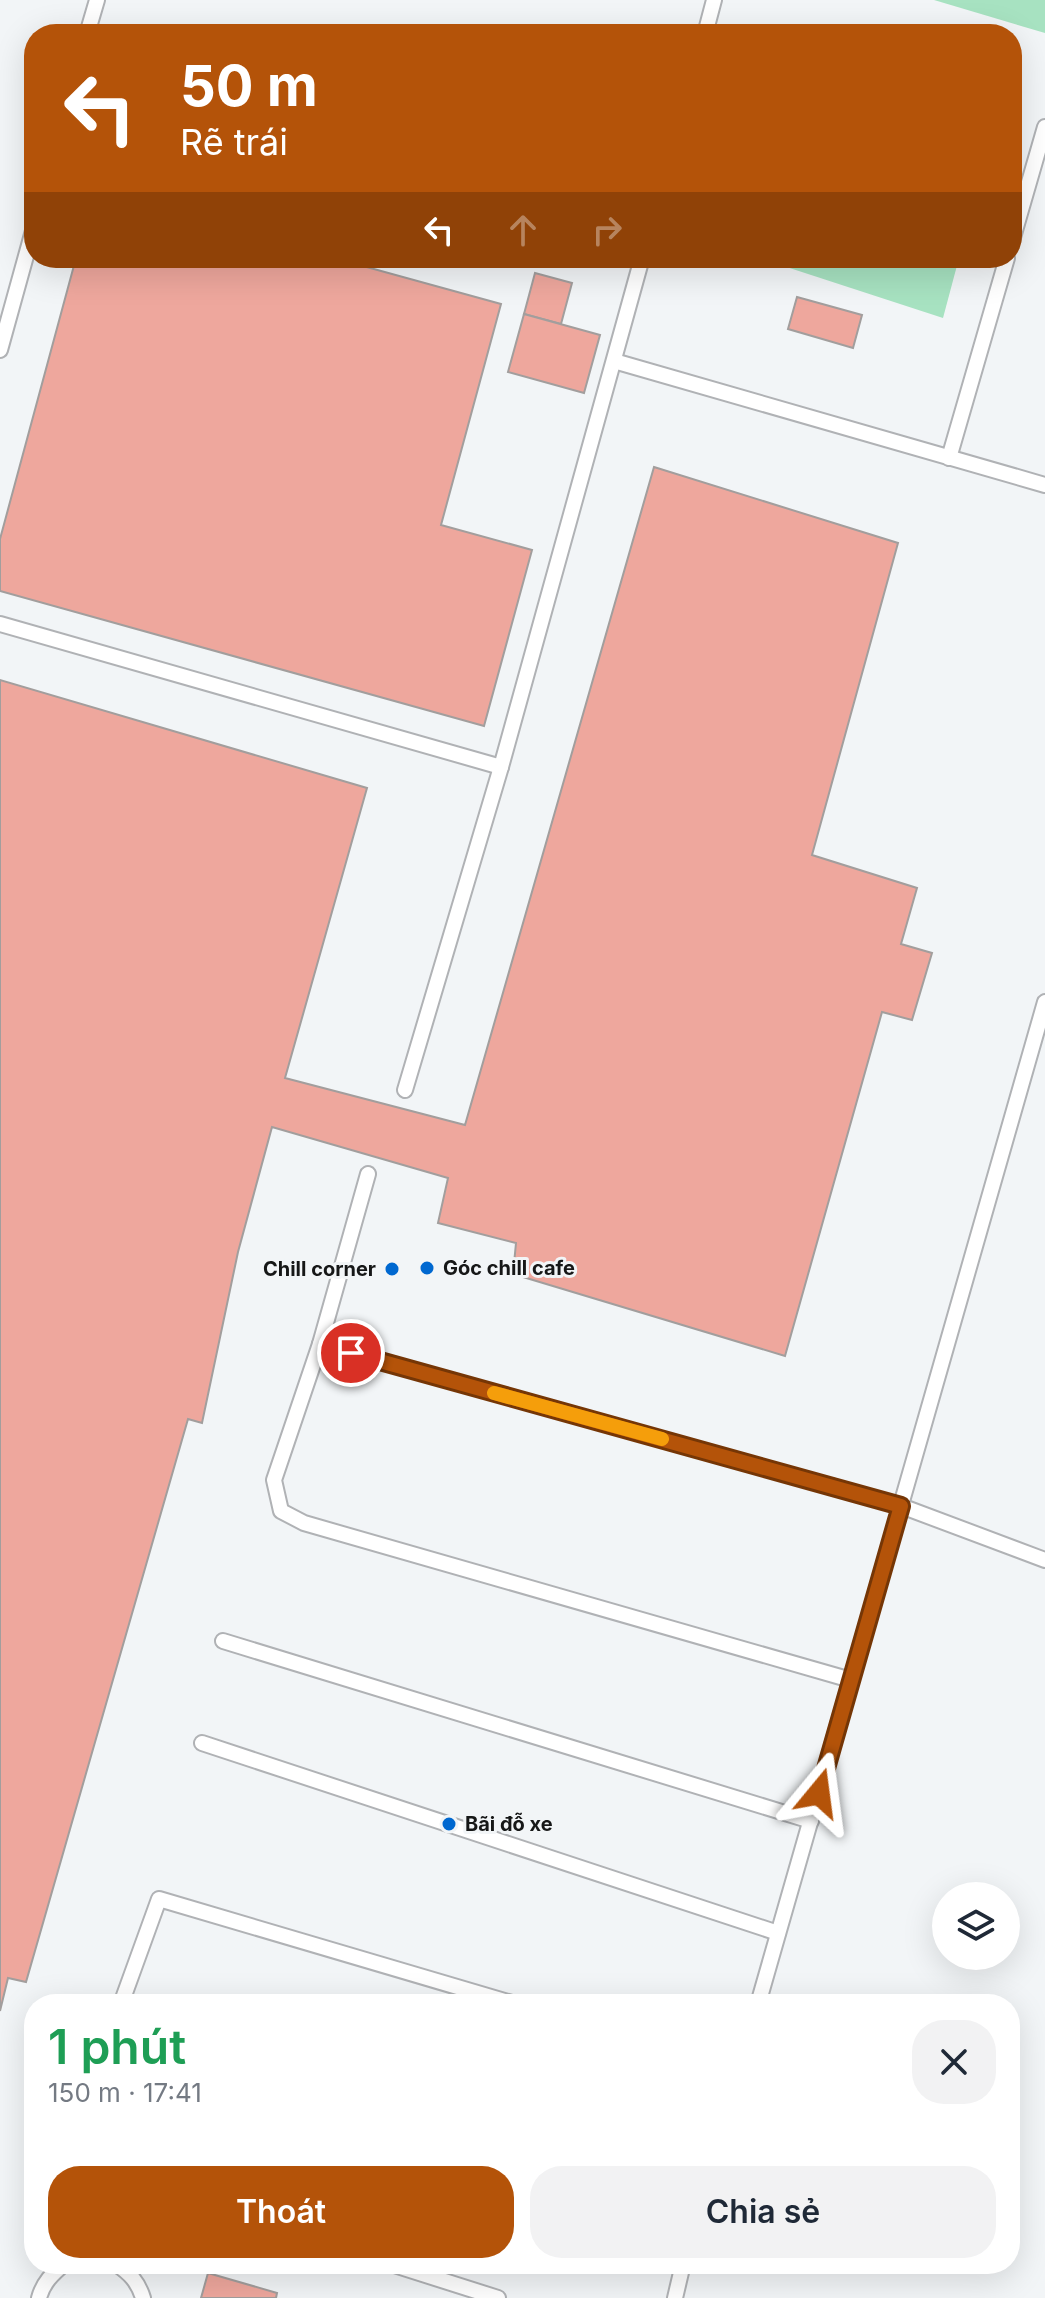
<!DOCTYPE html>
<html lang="vi">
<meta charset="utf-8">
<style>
body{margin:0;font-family:Inter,sans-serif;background:#f2f2f3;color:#1f2937;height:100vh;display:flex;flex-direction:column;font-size:30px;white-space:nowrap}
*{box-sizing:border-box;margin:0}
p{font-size:26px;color:#747a83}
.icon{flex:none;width:44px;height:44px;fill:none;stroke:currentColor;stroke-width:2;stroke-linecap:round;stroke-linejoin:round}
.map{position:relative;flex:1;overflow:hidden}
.sheet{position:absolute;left:24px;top:1994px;width:996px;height:280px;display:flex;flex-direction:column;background:#fff;border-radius:32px;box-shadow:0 8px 32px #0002}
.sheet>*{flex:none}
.guide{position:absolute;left:24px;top:24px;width:998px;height:244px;border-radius:32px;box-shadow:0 8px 32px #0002;background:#b45309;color:#fff;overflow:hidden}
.controls{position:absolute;left:932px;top:1882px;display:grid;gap:16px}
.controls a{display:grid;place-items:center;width:88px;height:88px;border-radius:50%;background:#fff;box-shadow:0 8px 32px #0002;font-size:40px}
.pin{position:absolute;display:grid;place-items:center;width:68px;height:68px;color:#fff;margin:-34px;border:4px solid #fff;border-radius:50%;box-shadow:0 2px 8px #0007}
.me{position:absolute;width:88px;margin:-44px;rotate:16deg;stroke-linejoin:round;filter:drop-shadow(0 0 6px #0008)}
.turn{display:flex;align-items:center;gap:28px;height:168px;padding:0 24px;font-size:36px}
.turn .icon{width:104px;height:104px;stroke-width:2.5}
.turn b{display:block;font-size:56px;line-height:68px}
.lanes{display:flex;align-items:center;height:76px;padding:0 24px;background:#0003;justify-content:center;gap:40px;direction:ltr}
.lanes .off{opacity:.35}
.round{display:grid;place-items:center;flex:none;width:84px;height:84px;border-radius:32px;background:#f2f2f3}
.summary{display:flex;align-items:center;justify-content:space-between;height:136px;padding:0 24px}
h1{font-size:48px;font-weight:600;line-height:60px;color:#1e9e55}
.primary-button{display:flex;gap:16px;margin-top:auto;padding:16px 24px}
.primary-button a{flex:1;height:92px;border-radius:32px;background:#b45309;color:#fff;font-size:32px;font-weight:600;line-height:92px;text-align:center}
.primary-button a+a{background:#f2f2f3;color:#1f2937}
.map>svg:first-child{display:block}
.green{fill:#a7e2c1}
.building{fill:#eea79d;stroke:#a29e9d;stroke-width:2}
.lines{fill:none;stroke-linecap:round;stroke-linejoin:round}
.service-casing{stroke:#b0b2b5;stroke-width:18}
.service{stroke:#fff;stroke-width:14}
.route-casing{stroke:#753606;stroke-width:20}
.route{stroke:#b45309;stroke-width:14}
.slow{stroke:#f59e0b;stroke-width:14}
.poi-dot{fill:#0068d0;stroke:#f2f5f7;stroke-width:3}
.labels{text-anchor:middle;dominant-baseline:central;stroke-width:6;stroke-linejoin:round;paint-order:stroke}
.poi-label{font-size:20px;font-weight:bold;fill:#161717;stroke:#f2f5f7;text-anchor:start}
</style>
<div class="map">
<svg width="1045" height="2298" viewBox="0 0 1045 2298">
<rect width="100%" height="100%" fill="#f2f5f7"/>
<!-- green -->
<g class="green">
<path d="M934,0H1045V33Z"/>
<path d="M759,258H959L943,318Z"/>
</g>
<!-- building -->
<g class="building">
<path d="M76,258H334L501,304L441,525L532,550L484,726L0,591V539Z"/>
<path d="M535,273L572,283L561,324L524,314Z"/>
<path d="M797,297L862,315L853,348L788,329Z"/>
<path d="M524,314L600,335L584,393L508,372Z"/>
<path d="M654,467L898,543L812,855L917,888L901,944L932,953L912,1020L882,1012L785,1356L513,1274L516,1243L438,1223L448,1178L272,1127L238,1252L202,1423L188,1419L26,1982L8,1978L0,2011V680L367,788L285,1078L465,1125Z"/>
<path d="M208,2273L277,2293L276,2298H201Z"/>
</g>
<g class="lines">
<defs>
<g id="service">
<path d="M87,34L97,0"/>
<path d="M705,34L714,0"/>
<path d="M1012,241L1045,127"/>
<path d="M0,350L34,227"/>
<path d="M614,361L1045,485"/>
<path d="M949,458L1007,258"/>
<path d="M0,624L501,767"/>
<path d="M405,1090L501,767L642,258"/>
<path d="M368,1174L320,1344L274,1480L281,1511L304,1523L851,1680"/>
<path d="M320,1344L901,1506L1045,1560"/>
<path d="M223,1641L811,1821"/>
<path d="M202,1743L778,1933"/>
<path d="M121,2004L159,1899L515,2004"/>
<path d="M758,2004L1045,1002"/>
<path d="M116,2264C130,2273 138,2282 143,2298"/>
<path d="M391,2264L498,2298"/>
<path d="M39,2298C43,2283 52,2274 64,2264"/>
<path d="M675,2298L683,2264"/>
</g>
</defs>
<!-- service casing -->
<use href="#service" class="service-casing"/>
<!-- service -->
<use href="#service" class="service"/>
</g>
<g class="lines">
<defs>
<path id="route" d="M351,1353L901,1506L819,1793"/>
</defs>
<!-- route casing -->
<use href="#route" class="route-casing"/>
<!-- route -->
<use href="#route" class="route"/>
<!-- slow -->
<path class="slow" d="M494,1393L662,1439"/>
</g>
<!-- markers -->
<g class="poi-dot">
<circle cx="427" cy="1268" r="8"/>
<circle cx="392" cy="1269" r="8"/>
<circle cx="449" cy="1824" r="8"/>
</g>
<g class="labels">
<!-- poi labels -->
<g class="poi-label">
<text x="443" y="1268">Góc chill cafe</text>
<text x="376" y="1269" text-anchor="end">Chill corner</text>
<text x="465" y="1824">Bãi đỗ xe</text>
</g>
</g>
</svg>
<div class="controls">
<a><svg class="icon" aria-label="layers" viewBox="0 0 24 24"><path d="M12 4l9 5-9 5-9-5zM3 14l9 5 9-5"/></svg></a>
</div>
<div class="pin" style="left:351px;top:1353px;background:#d93025"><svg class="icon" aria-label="arrive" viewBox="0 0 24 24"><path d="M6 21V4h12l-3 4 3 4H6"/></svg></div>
<svg class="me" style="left:819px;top:1793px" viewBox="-20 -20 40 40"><path d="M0-17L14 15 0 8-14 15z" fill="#b45309" stroke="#fff" stroke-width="4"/></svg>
<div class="guide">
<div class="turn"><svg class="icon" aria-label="left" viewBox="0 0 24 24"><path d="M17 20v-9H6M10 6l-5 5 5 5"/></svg><div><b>50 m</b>Rẽ trái</div></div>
<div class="lanes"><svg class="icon" aria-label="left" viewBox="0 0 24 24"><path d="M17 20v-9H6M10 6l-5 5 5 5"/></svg><svg class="icon off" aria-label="ahead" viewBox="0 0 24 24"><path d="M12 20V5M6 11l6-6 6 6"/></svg><svg class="icon off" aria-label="right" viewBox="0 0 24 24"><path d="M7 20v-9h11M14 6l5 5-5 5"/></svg></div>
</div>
<section class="sheet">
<div class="summary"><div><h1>1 phút</h1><p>150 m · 17:41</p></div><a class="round"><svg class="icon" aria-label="close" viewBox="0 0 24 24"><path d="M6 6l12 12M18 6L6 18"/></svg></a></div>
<div class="primary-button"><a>Thoát</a><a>Chia sẻ</a></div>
</section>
</div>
